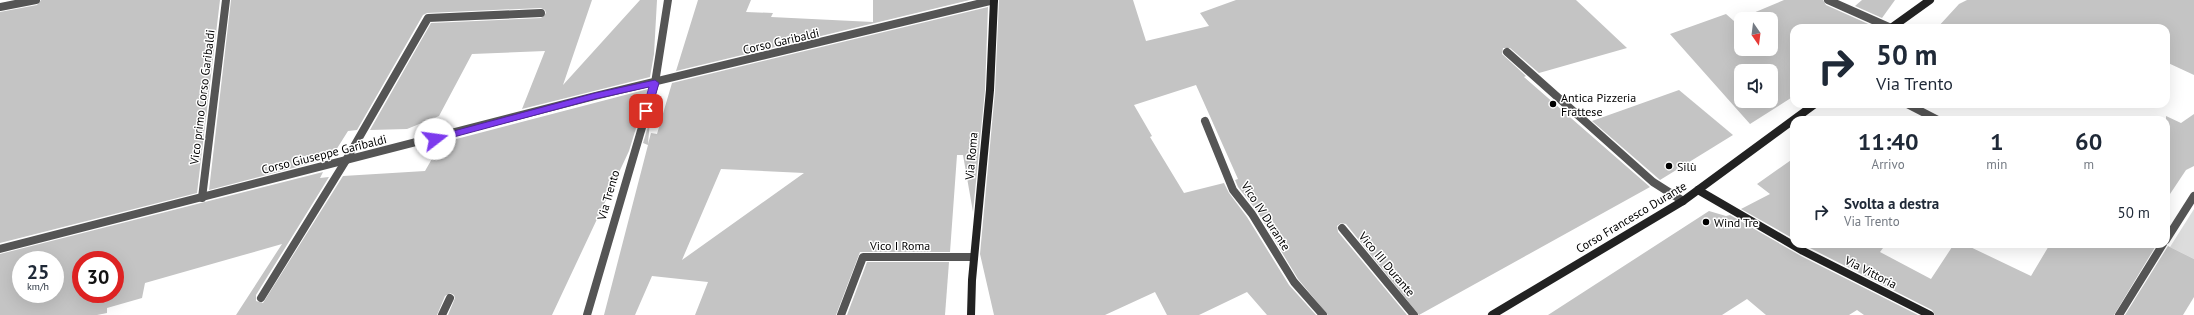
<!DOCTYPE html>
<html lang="it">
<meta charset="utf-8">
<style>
body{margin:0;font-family:"PT Sans",sans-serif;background:#f6f6f7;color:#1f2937;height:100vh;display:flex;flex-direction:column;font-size:15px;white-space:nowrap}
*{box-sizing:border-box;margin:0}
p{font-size:13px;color:#747a83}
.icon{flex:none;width:22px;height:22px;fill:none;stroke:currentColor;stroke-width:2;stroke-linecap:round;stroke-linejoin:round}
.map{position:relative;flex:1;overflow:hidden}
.sheet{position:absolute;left:1790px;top:116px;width:380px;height:132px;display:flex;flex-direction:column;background:#fff;border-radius:12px;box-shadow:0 4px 16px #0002}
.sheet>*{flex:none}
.hud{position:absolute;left:1790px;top:24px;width:380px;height:84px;border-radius:12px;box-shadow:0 4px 16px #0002;background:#fff;color:#1f2937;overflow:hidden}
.needle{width:26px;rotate:166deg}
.fabs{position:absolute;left:1734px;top:12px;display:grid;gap:8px}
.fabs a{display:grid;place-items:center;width:44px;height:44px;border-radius:8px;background:#fff;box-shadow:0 4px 16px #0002;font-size:20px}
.speed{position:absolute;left:12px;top:251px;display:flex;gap:8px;font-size:20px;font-weight:700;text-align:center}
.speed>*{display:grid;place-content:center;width:52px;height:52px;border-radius:50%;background:#fff;box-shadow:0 4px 16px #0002;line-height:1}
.speed small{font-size:10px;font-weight:400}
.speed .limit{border:6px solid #d22;background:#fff;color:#111}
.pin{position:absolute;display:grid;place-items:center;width:34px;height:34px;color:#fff;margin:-17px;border-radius:8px;box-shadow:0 2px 6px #0006}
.me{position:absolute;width:44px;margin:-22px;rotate:75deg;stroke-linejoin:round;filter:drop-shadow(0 0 3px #0008)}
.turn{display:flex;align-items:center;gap:14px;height:84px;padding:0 20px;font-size:18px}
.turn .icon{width:52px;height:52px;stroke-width:2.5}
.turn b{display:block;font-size:28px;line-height:34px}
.eta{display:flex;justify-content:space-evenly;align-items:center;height:68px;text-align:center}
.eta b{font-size:24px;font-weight:800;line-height:28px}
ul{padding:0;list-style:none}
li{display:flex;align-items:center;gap:12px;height:56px;padding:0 20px}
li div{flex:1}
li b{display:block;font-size:15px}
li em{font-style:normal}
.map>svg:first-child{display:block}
.green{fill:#dcdcdc}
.building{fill:#c4c4c4;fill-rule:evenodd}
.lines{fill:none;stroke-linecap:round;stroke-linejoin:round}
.street{stroke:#555;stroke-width:8}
.secondary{stroke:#222;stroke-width:8}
.route{fill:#7c3aed;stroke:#51269a}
.poi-dot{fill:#000;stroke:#fff;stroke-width:1.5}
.labels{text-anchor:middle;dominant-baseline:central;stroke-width:3;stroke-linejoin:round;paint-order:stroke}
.street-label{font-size:12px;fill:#000;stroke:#fff}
.poi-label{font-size:12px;fill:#000;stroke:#fff;text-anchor:start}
</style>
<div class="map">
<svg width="2194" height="315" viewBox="0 0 2194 315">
<rect width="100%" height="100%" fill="#fff"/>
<!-- green -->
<path class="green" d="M2194,209V259L2170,247Z"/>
<!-- building -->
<g class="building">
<path d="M41,0H220L197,193L0,243V12L37,5Z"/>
<path d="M231,0H592L563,85L640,0H657L654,54L650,77L522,109L545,51L472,54L439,116L407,129L370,130L431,23L541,18L546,13L545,10L541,8L427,13L423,15L357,130L348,131L331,158L209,190Z"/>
<path d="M698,0H751L746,12L773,13L771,17L873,22V0H970L676,71Z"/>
<path d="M999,0H1133L1146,41L1209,26L1200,13L1236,0H1576L1627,48L1539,73L1510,48H1503L1502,54L1526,76L1524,77L1650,187L1419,315L1346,224L1341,223L1337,226L1338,232L1407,315H1328L1298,279L1257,211L1238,187L1235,180L1238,179L1196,85L1134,105L1152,136L1150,137L1184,193L1224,183L1229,193L1247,217L1289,285L1316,315H1267L1247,292L1199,315H1167L1155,292L1105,315H994L980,254L995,91Z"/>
<path d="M1784,0H1823L1826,5L1875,27L1794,28V96L1750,124L1670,34L1726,14L1734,21ZM1741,19H1771V49H1741ZM1741,71H1771V101H1741Z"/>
<path d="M1862,0H1895L1882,18L1855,6Z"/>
<path d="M1967,0H2194V75L2166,62V28H1937L1959,4Z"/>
<path d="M988,7L985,90L973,212L963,155H957L950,252H860L836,315H695L708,282L652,276L635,315H604L648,145L643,143L650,120L648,144L651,133L657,134L672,83ZM721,169L804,173L682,260Z"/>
<path d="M648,89L629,151L552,315H448L455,298L454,295L450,293L445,296L437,315H236L282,244L145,283L142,298L107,308V313L97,315H0V254L323,172L320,178L329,177L256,295V301L263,303L343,176L425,171L441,143ZM21,260H55V294H21ZM81,260H115V294H81Z"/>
<path d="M1679,90L1733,135L1660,180L1592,121Z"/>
<path d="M2194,114V166L2186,170L2166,200V116L2181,123Z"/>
<path d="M1794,158V239L1741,209L1770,194L1757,184Z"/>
<path d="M1709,211L1726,216L1730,215L1801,256L1918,315H1864L1857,310L1849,315H1766L1747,299L1722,315H1548Z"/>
<path d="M1802,244H1886L1880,252L1931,279L1954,244H1964L2031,276L2050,244H2157L2114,315H1935L1932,310Z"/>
<path d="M2168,246L2194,259V297L2183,315H2125Z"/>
<path d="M867,262H949L945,315H847Z"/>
</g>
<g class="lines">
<!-- street -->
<g class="street">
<path d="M1828,0L1891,28"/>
<path d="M0,7L36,0"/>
<path d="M1507,52L1653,182L1683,201"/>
<path d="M1907,104L1938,120"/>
<path d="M1205,121L1233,190L1252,214L1294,282L1323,315"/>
<path d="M202,198L226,0"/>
<path d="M1342,228L1414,315"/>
<path d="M2166,240L2194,196"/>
<path d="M0,249L595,96L994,0"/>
<path d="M261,298L345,162L428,18L541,13"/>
<path d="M442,315L450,298"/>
<path d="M587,315L655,83L668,0"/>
<path d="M841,315L863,257H974"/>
<path d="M2119,315L2163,244"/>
</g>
<!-- secondary -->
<g class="secondary">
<path d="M1891,28L1930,0"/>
<path d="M1698,190L1803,251L1930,315"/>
<path d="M971,315L972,280L990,90L994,0"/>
<path d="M1492,315L1683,201L1815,104"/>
</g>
</g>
<!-- route -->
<path class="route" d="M655,80L659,83L651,111L646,114L642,111L649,87L595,99L435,142L431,139L435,136L595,93Z"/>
<!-- markers -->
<g class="poi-dot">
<circle cx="1553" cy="104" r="4"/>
<circle cx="1669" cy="166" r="4"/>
<circle cx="1706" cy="222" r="4"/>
</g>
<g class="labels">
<!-- street labels -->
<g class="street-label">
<text transform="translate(781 41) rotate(-13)">Corso Garibaldi</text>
<text transform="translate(202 97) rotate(-83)">Vico primo Corso Garibaldi</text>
<text transform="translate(324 154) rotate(-14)">Corso Giuseppe Garibaldi</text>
<text transform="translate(971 156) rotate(-85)">Via Roma</text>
<text transform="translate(608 195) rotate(-74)">Via Trento</text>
<text transform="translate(1266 216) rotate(57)">Vico IV Durante</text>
<text transform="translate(1631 217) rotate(-31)">Corso Francesco Durante</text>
<text x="900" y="245">Vico I Roma</text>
<text transform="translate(1387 264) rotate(50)">Vico III Durante</text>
<text transform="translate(1871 272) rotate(27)">Via Vittoria</text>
</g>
<!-- poi labels -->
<g class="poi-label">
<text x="1561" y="97">Antica Pizzeria<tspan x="1561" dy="14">Frattese</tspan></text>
<text x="1677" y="166">Silù</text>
<text x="1714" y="222">Wind Tre</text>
</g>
</g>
</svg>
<div class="fabs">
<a><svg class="needle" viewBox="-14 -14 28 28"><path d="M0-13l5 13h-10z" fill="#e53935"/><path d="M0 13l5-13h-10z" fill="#747a83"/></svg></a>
<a><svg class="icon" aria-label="sound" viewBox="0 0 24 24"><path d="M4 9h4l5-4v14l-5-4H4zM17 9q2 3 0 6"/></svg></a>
</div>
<div class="speed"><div>25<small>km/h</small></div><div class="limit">30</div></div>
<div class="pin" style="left:646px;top:111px;background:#d93025"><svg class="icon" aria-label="arrive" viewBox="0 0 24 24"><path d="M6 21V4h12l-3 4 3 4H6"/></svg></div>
<svg class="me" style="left:435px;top:139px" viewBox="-20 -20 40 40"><circle r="19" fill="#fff"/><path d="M0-13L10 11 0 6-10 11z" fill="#7c3aed"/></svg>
<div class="hud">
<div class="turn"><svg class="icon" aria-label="right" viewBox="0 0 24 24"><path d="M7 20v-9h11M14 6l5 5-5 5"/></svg><div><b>50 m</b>Via Trento</div></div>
</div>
<section class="sheet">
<div class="eta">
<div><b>11:40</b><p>Arrivo</p></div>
<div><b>1</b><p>min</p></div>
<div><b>60</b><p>m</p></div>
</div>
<ul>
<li><svg class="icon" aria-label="right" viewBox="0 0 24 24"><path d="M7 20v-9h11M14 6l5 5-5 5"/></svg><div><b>Svolta a destra</b><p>Via Trento</p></div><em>50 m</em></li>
</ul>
</section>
</div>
